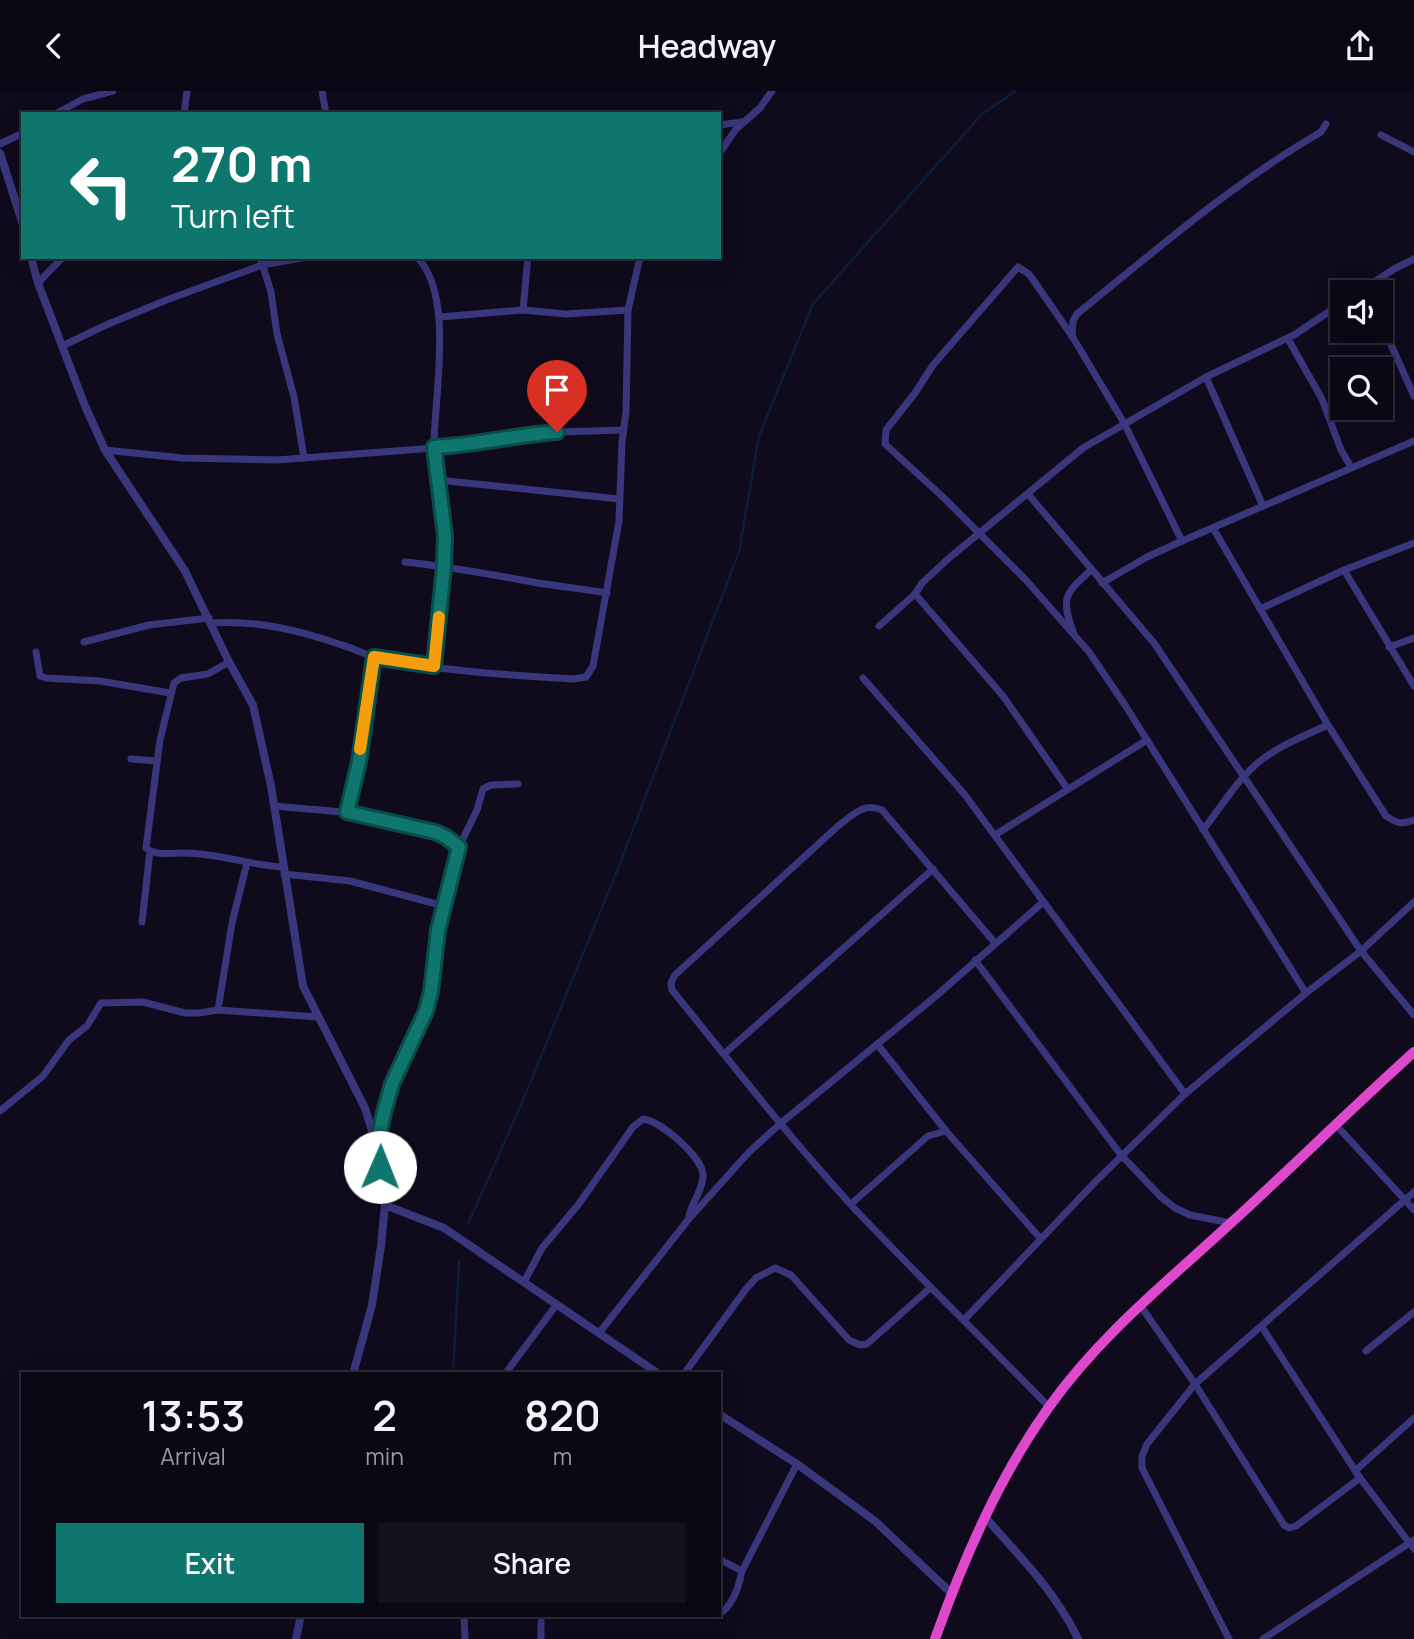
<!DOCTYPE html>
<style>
body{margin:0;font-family:Manrope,sans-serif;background:#14111f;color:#f1f3f6;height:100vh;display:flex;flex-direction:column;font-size:26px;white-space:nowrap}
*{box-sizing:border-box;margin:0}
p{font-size:23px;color:#9a9aa1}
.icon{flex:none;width:38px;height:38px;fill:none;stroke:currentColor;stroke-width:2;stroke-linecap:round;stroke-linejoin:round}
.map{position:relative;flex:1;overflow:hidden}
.details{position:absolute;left:21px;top:1281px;width:700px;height:245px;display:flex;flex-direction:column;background:#0b0816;border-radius:0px;box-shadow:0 7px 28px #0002,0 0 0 2px #2b2935}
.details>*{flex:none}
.banner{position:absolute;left:21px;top:21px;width:700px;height:147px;border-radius:0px;box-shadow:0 7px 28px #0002,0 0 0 2px #2b2935;background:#0f766e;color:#fff;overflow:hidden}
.buttons{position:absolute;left:1330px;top:189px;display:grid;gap:14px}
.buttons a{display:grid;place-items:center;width:63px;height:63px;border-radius:0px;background:#0b0816;box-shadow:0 7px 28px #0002,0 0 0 2px #2b2935;font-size:35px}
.pin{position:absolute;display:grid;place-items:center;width:60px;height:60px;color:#fff;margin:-72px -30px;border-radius:50% 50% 50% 0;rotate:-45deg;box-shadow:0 0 7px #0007}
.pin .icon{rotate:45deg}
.me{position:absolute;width:77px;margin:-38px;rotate:1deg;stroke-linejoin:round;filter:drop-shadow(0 0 5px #0008)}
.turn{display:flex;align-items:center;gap:24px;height:147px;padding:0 35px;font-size:32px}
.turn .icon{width:91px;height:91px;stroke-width:2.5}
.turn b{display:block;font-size:49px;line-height:60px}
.eta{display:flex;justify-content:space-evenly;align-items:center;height:119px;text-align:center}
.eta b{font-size:42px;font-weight:600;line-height:49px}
.cta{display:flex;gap:14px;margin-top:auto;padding:14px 35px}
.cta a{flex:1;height:80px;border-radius:0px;background:#0f766e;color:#fff;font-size:28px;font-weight:600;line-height:80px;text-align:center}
.cta a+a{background:#14111f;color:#f1f3f6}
header{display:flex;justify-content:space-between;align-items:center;height:91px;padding:0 35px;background:#0b0816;font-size:32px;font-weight:600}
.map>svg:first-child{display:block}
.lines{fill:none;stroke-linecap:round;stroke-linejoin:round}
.stream{stroke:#0a1d3d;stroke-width:2.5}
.minor{stroke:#39367c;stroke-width:7}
.tertiary{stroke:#39367c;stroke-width:8}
.trunk{stroke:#de48cd;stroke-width:10}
.route-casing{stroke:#0a4d48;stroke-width:18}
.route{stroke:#0f766e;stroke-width:12}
.slow{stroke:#f59e0b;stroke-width:12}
</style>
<header><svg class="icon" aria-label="back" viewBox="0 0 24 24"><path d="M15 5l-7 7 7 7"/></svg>Headway<svg class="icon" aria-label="share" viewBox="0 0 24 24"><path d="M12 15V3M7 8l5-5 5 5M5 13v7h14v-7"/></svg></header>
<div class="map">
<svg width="1414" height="1548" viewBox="0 0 1414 1548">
<rect width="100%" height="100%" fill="#0f0b1d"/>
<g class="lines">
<!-- stream -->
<g class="stream">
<path d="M468,1133L521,1014L619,775L739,461L759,345L813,213L982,23L1016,0"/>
<path d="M453,1283L459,1171"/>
</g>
<!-- minor -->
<g class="minor">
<path d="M322,0L326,23"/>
<path d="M55,23L83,8L113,0"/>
<path d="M184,23L187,0"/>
<path d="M719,34L742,31"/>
<path d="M1381,44L1414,61"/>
<path d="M0,53L23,42"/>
<path d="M719,63L736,38L760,17L772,0"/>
<path d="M260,166L271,201L277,243L294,306L304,367"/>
<path d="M417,166C454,203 435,302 434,352C434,383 443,412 445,442C447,486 439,532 434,575"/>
<path d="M38,192L61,168L67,166"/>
<path d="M1359,201L1394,178L1414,168"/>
<path d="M523,219L528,166"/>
<path d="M440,226L523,219L566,223L628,219"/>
<path d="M1381,231L1414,305"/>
<path d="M1072,245L1073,230L1077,223C1156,159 1233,92 1321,41L1326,33"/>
<path d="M1288,248L1322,308L1341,359L1351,376"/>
<path d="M62,255L106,234L169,208L262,174L308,166"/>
<path d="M1206,286L1263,415"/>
<path d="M105,359L182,367L277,369L474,354L526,342L624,339"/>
<path d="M438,389L619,408"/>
<path d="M1028,403L1154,552L1361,860L1414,924"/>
<path d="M1213,437L1328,634L1386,725C1396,732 1402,734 1414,729"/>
<path d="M1182,450L1124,332L1072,245L1029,183L1018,176L933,274L915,302L886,339L885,353L944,407L1025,488L1089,561L1125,614L1306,902"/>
<path d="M405,471C444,475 483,482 522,489C550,495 579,497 607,502"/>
<path d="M1344,479L1414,595"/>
<path d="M1102,492L1147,466L1182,450L1414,350"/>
<path d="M915,503L1003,605L1067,697"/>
<path d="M1260,518L1344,479L1414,452"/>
<path d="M211,532C257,529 298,539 342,554C353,557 365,564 377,567C441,580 508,584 573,588L586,586L593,575L619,430L622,351L626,321L628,219L640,166"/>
<path d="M879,535L915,503L922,492L949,467L1083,357L1206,286L1294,244L1342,212"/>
<path d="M1073,540C1060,506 1066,502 1091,479"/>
<path d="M84,551L149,534L209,527"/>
<path d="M1389,556L1414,547"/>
<path d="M36,561L40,585L46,587L100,590L170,602"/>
<path d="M229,571L208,583L181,587L174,592L160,649L146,757C155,765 172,762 184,762C218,762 249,774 283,776"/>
<path d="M863,587L965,704L1185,1003"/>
<path d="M131,668L157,670"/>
<path d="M274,715C329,721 414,720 459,756"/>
<path d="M347,721L359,672L374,566"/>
<path d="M1203,739C1222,715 1239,685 1264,667C1283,653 1306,644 1328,634"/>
<path d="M995,744L1147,649"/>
<path d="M284,783L350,790L444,815"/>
<path d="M142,831L150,760"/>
<path d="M995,852L882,719C863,711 853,724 838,735L675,884L671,892L672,899C731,972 789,1046 852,1115C916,1183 984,1249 1049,1316"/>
<path d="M975,869L1121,1064L1161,1106L1175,1117L1190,1124L1231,1132"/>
<path d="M218,919L232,832L247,772"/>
<path d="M877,953L946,1040L1040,1147"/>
<path d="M725,962L933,778"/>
<path d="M0,1020L43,985L69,949L87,935L101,912L143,911L185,922H199L218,919L318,926"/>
<path d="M1335,1033L1414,1119"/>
<path d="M377,1056L392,993L426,920L431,901L438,839L454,774L459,756L477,719L483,698L491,694L518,693"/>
<path d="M851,1113L928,1045L946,1040"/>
<path d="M524,1191L542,1157L578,1114L633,1036L643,1028C661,1030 701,1065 703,1083C704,1097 692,1111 689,1125"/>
<path d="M1140,1214L1195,1293L1284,1434L1289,1437L1296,1435L1360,1387"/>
<path d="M964,1229L1095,1091L1185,1003L1306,902L1361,860L1414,811"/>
<path d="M1262,1236L1360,1387L1414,1458"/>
<path d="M599,1242L688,1129L749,1061L781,1032L936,905L1042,812"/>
<path d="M1366,1260L1414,1221"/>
<path d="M505,1283L557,1213"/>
<path d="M684,1283L746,1198L756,1187L775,1177L791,1184L849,1249L860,1254L867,1253L930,1197"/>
<path d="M1356,1379L1414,1327"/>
<path d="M719,1468L742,1480L797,1373"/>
<path d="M719,1523C733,1515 739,1495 742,1480"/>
<path d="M464,1524L465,1548"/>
<path d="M541,1531V1548"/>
<path d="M1229,1548L1142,1377V1365L1147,1353L1195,1293L1414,1101"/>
<path d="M1263,1548L1414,1449"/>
</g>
<!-- tertiary -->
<g class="tertiary">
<path d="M0,62L23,134"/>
<path d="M31,166L38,192L85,315L105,359L185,480L229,571L253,614L271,695L303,895L365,1017L377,1056L385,1114L381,1155L372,1214L353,1283"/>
<path d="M385,1114L444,1137L659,1283"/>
<path d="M719,1323L797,1373L875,1430L951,1502"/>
<path d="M985,1426C1019,1465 1056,1501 1078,1548"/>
<path d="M296,1548L301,1524"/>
</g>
<!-- trunk -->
<path class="trunk" d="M935,1548C964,1467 999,1386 1049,1316C1100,1244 1168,1190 1232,1131C1293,1075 1352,1017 1414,961"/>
</g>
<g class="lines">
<defs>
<path id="route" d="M380,1076L377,1056L384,1021L392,993L426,920L431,901L438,839L459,756L446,746L435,741L347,721L359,671L374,566L434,575L444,475L445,445L434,356C476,354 515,344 557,341"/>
</defs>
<!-- route casing -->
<use href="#route" class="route-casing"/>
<!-- route -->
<use href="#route" class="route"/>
<!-- slow -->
<path class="slow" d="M360,658L374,566L434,575L439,526"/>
</g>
</svg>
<div class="buttons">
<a><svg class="icon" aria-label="sound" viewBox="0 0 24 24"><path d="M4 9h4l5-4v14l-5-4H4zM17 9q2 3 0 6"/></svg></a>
<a><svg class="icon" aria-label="search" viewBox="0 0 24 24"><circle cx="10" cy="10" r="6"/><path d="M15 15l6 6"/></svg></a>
</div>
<div class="pin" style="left:557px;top:341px;background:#d93025"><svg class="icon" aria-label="arrive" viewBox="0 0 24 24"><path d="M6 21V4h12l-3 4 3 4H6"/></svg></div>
<svg class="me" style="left:380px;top:1076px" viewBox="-20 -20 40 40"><circle r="19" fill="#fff"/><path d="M0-13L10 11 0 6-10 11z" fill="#0f766e"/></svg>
<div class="banner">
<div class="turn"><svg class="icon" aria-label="left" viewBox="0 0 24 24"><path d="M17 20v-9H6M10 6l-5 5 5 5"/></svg><div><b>270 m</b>Turn left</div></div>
</div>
<section class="details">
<div class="eta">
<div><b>13:53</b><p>Arrival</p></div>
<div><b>2</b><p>min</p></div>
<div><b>820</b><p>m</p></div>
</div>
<div class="cta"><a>Exit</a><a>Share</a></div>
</section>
</div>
